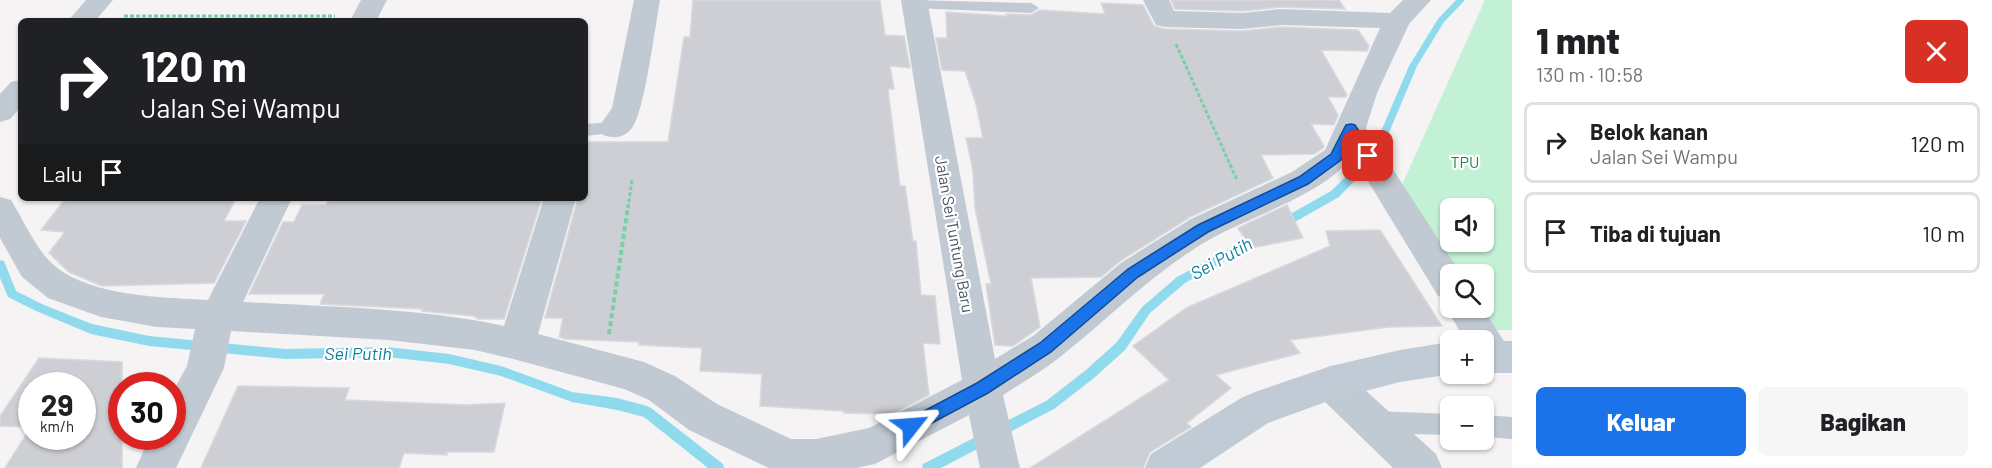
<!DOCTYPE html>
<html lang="id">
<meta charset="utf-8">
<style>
body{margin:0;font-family:Barlow,sans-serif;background:#f6f6f6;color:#202124;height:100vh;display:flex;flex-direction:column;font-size:22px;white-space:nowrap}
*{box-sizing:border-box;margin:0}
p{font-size:20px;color:#757577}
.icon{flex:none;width:33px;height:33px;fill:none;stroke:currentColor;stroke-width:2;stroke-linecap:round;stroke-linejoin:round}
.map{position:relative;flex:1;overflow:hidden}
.details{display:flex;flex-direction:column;background:#fff;width:480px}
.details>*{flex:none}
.guide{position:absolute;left:18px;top:18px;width:570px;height:183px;border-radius:9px;box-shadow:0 2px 4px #0004;background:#202124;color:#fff;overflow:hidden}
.fabs{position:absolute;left:1440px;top:198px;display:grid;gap:12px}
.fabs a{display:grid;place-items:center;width:54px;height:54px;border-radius:9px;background:#fff;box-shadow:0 2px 4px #0004;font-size:30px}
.speed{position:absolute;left:18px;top:372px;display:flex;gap:12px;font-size:30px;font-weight:700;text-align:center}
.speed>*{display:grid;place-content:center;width:78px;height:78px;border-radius:50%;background:#fff;box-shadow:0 2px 4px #0004;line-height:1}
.speed small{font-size:15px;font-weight:400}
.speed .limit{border:9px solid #d22;background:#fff;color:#111}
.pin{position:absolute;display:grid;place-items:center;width:51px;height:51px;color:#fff;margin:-26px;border-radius:12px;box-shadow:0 3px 9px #0006}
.me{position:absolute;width:66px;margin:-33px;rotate:62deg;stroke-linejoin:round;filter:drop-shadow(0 0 4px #0008)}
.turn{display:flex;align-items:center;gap:21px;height:126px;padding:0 24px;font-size:27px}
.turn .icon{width:78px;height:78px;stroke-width:2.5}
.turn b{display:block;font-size:42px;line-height:51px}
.then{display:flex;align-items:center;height:57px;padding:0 24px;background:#0003;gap:12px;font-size:22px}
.round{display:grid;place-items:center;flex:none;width:63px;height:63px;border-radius:9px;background:#f6f6f6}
.head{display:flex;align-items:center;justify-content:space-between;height:102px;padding:0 24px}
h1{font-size:36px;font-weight:800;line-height:45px}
.cta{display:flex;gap:12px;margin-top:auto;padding:12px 24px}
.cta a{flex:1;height:69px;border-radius:9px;background:#1a73e8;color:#fff;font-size:24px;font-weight:800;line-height:69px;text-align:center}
.cta a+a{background:#f6f6f6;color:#202124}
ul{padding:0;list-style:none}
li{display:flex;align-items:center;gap:18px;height:81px;margin:0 12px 9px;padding:0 12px;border:3px solid #e0e0e0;border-radius:9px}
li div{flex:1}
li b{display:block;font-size:22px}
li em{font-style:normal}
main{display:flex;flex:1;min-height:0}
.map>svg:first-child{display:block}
.green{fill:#c3f1d5;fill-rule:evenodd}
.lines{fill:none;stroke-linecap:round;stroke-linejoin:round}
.stream{fill:#90daee;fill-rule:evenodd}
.building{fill:#cdcfd5;stroke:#d7d9de;stroke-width:1.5;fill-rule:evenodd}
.path-far1{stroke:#7ad0a6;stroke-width:3;stroke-dasharray:4 2;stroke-linecap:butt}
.path{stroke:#7ad0a6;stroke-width:4;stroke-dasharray:5 3;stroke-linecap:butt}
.lane{fill:#c1cad2;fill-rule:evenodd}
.street{fill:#c1cad2;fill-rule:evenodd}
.secondary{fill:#c1cbd6;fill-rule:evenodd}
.route{fill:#1a73e8;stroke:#114b97;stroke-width:1.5}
.labels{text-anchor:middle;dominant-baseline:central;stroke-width:4.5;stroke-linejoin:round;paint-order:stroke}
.park-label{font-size:16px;fill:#17864f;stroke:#fff}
.street-label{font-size:16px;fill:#4a5661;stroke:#fff}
.water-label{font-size:18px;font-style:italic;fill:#0c7c9b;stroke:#fff}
</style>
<main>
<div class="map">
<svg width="1512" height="468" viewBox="0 0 1512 468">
<rect width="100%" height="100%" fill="#f5f3f3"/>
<!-- green -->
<path class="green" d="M1485,0H1512V330H1490L1476,308H1484V274H1456L1401,187ZM1450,208H1484V242H1450Z"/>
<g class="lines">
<!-- stream -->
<g class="stream">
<path d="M1456,0H1465L1444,22L1417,66L1380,154L1339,197L1286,227H1278L1277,224L1278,221L1331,191L1373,150L1409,66L1438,19Z"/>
<path d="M1258,233L1262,234L1263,237L1262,240L1185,283L1150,313L1125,350L1094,378L1054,409L941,468H922L923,464L1046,401L1086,370L1117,342L1142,307L1177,277Z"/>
<path d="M0,260L4,261L16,291L44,305L92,324L149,336L285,349L387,347L449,354L501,366L572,392L617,398L647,406L651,408L723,464L724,468H708L644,417L617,410L572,402L501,376L449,364L387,357L285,359L149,346L91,334L36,311L8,297L0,278Z"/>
</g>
</g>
<!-- building -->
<g class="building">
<path d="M693,0H880L885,35L904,36L910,68L890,66L894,89H888L900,186H905L913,241H916L921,295L935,296L940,344L923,343L929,395L892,414L844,413V411L760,406L762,374L700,371L702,348L639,345V342L565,339L559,337L563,318H545L578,198H585V142H668L684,37H690Z"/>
<path d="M1171,0H1339L1345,9L1281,7L1242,11L1175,9Z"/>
<path d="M1101,3L1143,5L1154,26L1165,29L1242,31L1281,27L1358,30L1369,46L1367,51L1321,50L1347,95L1346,97H1328L1338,115L1334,125L1311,124L1324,146L1323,148L1314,154L1261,155L1273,178L1190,217L1120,261L1101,277L1031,278L1040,327L1013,346L995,345L986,284H991L975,208L973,171L966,138H983L976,104L965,71L942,70L936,38H947L946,12L1007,16L1006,14L1031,15L1040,10L1105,14Z"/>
<path d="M66,198H236L224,221H246L214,283L102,286L69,272L49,253L65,232L41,230Z"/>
<path d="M329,198H542L504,319H478L474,316L422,311L423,309L320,304L324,294H249L283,222H294L302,205H326Z"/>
<path d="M1287,205L1303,238L1251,248L1238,228Z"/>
<path d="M1380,230L1442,326L1389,327L1290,340L1300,353L1216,375L1231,388L1187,423L1191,427L1150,452L1143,468H1030L1169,380L1133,346L1186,308L1330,246L1326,231Z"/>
<path d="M39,358L122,362V468H5L31,427L0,426V416ZM32,386H82V436H32Z"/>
<path d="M238,386L349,388L345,400L467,405L505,403L494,452H447V455L404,453L399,468H201Z"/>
</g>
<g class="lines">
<!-- path-far1 -->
<g class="path-far1">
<path d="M124,16H335"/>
<path d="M1176,44L1237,180"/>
<path d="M628,208L632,180"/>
</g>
<!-- path -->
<path class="path" d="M609,334L628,206"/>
<!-- lane -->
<g class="lane">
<path d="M910,0L1031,3L1039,8L1031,13L915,8L910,6L907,3Z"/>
<path d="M613,122L619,124L622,128L619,132L585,136V124Z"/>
<path d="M1375,411L1450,414V435L1375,433L1367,430L1363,422L1367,414Z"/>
<path d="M1484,415L1512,417V439L1484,437Z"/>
</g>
<!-- street -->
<g class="street">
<path d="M86,0H113L95,21H68Z"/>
<path d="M361,0H387L376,21H350Z"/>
<path d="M634,0H660C655,26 645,111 632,128C624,138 614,139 603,135L598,128L612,108Z"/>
<path d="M901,0H927L995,359L1033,336L1121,263L1191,219L1292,172L1325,150L1380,28L1281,25L1242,29L1165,27L1156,25L1143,0H1169L1174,11L1242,13L1281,9L1390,13L1403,0H1431L1409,24L1377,93L1366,128L1461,274H1450V308H1483L1512,354L1508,368L1495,373L1484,369V340H1465L1446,308L1450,300L1438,296L1352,155C1334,189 1251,217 1216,236C1157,268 1112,316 1060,357C1042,371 1022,383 1003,395L1020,468H980L969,415L875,464L856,468H769L689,430L649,400L624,389L517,360L475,350L389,340L231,331L224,368L176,468H136L150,436H172V393L187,366L195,329L157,327L101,317L48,298L22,277L0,238V197L11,200C22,218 32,240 45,256C78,297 160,297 208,300L260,198H292L243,302C330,307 419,308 504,326L544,198H576L538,334L644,362L675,376L717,404L791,439H816L869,428L962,380Z"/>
<path d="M21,80V107L10,119L0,122V94L11,82Z"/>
<path d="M1331,366L1344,371L1436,454L1442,468H1393L1318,395L1312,383L1318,371Z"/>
</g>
<!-- secondary -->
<g class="secondary">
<rect x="1484" y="341" width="28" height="32"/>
<path d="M1450,342L1452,374L1400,382L1331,400L1268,423L1200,468H1145L1151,454L1241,398L1255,392L1331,366L1400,350Z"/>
</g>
</g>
<!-- route -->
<path class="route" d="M1351,124L1355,125L1373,153L1375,156L1373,159H1364L1351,139L1341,160L1308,184L1208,232L1138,277L1051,352L988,393L917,431L911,433L905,431L903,426L905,421L977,383L1040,343L1128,269L1198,225L1299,177L1331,154L1346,125Z"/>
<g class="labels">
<!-- park labels -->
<g class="park-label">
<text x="1465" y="161">TPU</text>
</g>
<!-- street labels -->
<g class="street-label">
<text transform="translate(955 234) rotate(80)">Jalan Sei Tuntung Baru</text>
</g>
<!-- water labels -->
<g class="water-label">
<text transform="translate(1221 258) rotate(-29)">Sei Putih</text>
<text x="358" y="353">Sei Putih</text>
</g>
</g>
</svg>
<div class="fabs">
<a><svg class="icon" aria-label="sound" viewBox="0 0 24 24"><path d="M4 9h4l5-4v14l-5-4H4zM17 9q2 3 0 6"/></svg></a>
<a><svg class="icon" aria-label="search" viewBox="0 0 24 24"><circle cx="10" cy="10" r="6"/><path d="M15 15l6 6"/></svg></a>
<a>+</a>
<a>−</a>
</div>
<div class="speed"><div>29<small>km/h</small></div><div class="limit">30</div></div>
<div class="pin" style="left:1368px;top:156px;background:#d93025"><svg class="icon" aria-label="arrive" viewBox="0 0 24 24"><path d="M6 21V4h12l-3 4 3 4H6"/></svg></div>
<svg class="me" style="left:911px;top:426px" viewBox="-20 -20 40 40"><path d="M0-17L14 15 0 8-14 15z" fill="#1a73e8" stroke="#fff" stroke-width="4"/></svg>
<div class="guide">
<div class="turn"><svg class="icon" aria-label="right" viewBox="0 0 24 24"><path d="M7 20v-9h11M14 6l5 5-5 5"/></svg><div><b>120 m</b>Jalan Sei Wampu</div></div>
<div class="then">Lalu<svg class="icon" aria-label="arrive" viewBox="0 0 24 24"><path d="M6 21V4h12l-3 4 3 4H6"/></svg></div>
</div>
</div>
<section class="details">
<div class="head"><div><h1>1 mnt</h1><p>130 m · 10:58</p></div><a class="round" style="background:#d93025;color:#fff"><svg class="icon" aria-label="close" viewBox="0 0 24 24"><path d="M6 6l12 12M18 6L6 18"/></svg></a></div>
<ul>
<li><svg class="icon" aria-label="right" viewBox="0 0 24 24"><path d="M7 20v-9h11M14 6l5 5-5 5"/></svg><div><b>Belok kanan</b><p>Jalan Sei Wampu</p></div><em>120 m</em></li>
<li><svg class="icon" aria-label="arrive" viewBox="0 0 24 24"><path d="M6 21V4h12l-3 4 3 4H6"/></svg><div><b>Tiba di tujuan</b></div><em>10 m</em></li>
</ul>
<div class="cta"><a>Keluar</a><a>Bagikan</a></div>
</section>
</main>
